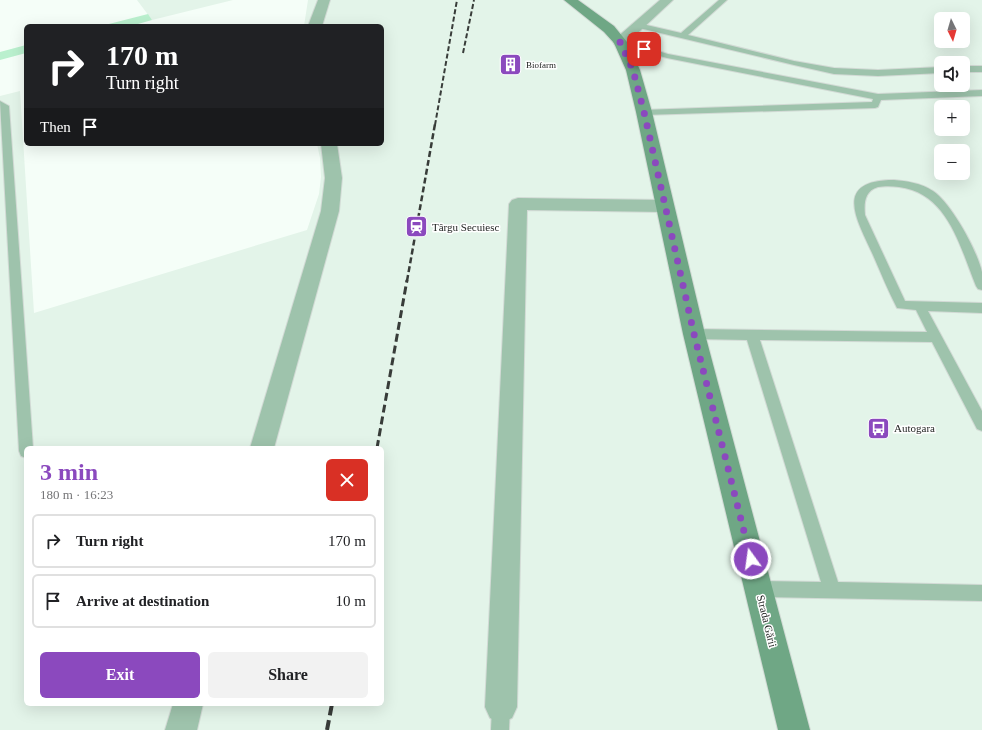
<!DOCTYPE html>
<meta charset="utf-8">
<style>
body{margin:0;font-family:"Times New Roman",serif;background:#f2f2f2;color:#202124;height:100vh;display:flex;flex-direction:column;font-size:15px;white-space:nowrap}
*{box-sizing:border-box;margin:0}
p{font-size:13px;color:#757577}
.icon{flex:none;width:22px;height:22px;fill:none;stroke:currentColor;stroke-width:2;stroke-linecap:round;stroke-linejoin:round}
.map{position:relative;flex:1;overflow:hidden}
.drawer{position:absolute;left:24px;top:446px;width:360px;height:260px;display:flex;flex-direction:column;background:#fff;border-radius:6px;box-shadow:0 4px 16px #0002}
.drawer>*{flex:none}
.top-card{position:absolute;left:24px;top:24px;width:360px;height:122px;border-radius:6px;box-shadow:0 4px 16px #0002;background:#202124;color:#fff;overflow:hidden}
.needle{width:26px;rotate:175deg}
.buttons{position:absolute;left:934px;top:12px;display:grid;gap:8px}
.buttons a{display:grid;place-items:center;width:36px;height:36px;border-radius:6px;background:#fff;box-shadow:0 4px 16px #0002;font-size:20px}
.pin{position:absolute;display:grid;place-items:center;width:34px;height:34px;color:#fff;margin:-17px;border-radius:8px;box-shadow:0 2px 6px #0006}
.me{position:absolute;width:44px;margin:-22px;rotate:346deg;stroke-linejoin:round;filter:drop-shadow(0 0 3px #0008)}
.turn{display:flex;align-items:center;gap:14px;height:84px;padding:0 16px;font-size:18px}
.turn .icon{width:52px;height:52px;stroke-width:2.5}
.turn b{display:block;font-size:28px;line-height:34px}
.then{display:flex;align-items:center;height:38px;padding:0 16px;background:#0003;gap:8px;font-size:15px}
.round{display:grid;place-items:center;flex:none;width:42px;height:42px;border-radius:6px;background:#f2f2f2}
.summary{display:flex;align-items:center;justify-content:space-between;height:68px;padding:0 16px}
h1{font-size:24px;font-weight:700;line-height:30px;color:#8b49be}
.button{display:flex;gap:8px;margin-top:auto;padding:8px 16px}
.button a{flex:1;height:46px;border-radius:6px;background:#8b49be;color:#fff;font-size:16px;font-weight:700;line-height:46px;text-align:center}
.button a+a{background:#f2f2f2;color:#202124}
ul{padding:0;list-style:none}
li{display:flex;align-items:center;gap:12px;height:54px;margin:0 8px 6px;padding:0 8px;border:2px solid #e0e0e0;border-radius:6px}
li div{flex:1}
li b{display:block;font-size:15px}
li em{font-style:normal}
.map>svg:first-child{display:block}
.built{fill:#e3f4e9;fill-rule:evenodd}
.green{fill:#baf0ce}
.lines{fill:none;stroke-linecap:round;stroke-linejoin:round}
.lane-casing{stroke:#d2dad5;stroke-width:2}
.street-casing{stroke:#d2dad5;stroke-width:2}
.secondary-casing{stroke:#d2dad5;stroke-width:2}
.lane{fill:#9ec3ac;fill-rule:evenodd}
.street{fill:#9ec3ac;fill-rule:evenodd}
.secondary{fill:#6fa785;fill-rule:evenodd}
.rail-far3{stroke:#383c39;stroke-width:2;stroke-dasharray:5 2.5;stroke-linecap:butt}
.rail-far2{stroke:#383c39;stroke-width:2.5;stroke-dasharray:6 3;stroke-linecap:butt}
.rail-far1{stroke:#383c39;stroke-width:3;stroke-dasharray:8 4;stroke-linecap:butt}
.rail{stroke:#383c39;stroke-width:4;stroke-dasharray:10 5;stroke-linecap:butt}
.route{stroke:#8b49be;stroke-width:7;stroke-dasharray:0 12.6}
.labels{text-anchor:middle;dominant-baseline:central;stroke-width:3;stroke-linejoin:round;paint-order:stroke}
.far-poi-label{font-size:9px;fill:#1c1f1d;stroke:#fff;text-anchor:start}
.poi-label{font-size:11px;fill:#1c1f1d;stroke:#fff;text-anchor:start}
.street-label{font-size:11px;fill:#1c1f1d;stroke:#fff}
</style>
<div class="map">
<svg width="982" height="730" viewBox="0 0 982 730">
<rect width="100%" height="100%" fill="#f5fef8"/>
<!-- built -->
<g class="built">
<path d="M137,0H233L152,20Z"/>
<path d="M308,0H982V730H0V96L20,91L34,313L307,230L319,194L321,177L320,158L317,144H382V26H304ZM941,19H963V41H941ZM941,63H963V85H941ZM941,107H963V129H941ZM941,151H963V173H941ZM26,448H382V704H26Z"/>
</g>
<!-- green -->
<g class="green">
<path d="M148,14L152,20L131,26H101Z"/>
<path d="M26,45V53L0,60V52Z"/>
</g>
<g class="lines">
<defs>
<g id="lane">
<path d="M719,0H727L688,35L794,61L834,68L878,70L941,67V73L878,76L834,74L794,65L635,27L634,25L638,23L681,33Z"/>
<path d="M617,40H623L668,54L878,94L982,90V96L881,100L878,107L875,108L644,115L639,112L641,110L872,102L873,99L667,58L617,44Z"/>
<rect x="963" y="66" width="19" height="6"/>
<path d="M0,101L9,106L33,448H26V458L21,456L19,451Z"/>
<path d="M894,180C907,181 921,183 933,191C951,203 977,250 982,272C982,277 982,285 982,290L978,289L976,286C960,247 948,193 899,187C892,186 884,186 878,187C864,191 864,204 865,215L905,301L982,303V313L928,311L982,411V431L977,429L932,342L760,340L838,582L982,585V601L759,597L753,595L751,589L753,583L759,581L821,582L747,340L694,339L690,338L688,334L690,330L694,329L927,332L916,310L897,308C888,291 881,273 873,255C857,220 832,180 894,180Z"/>
<path d="M501,698L507,701L510,707L509,730H491L492,707L495,701Z"/>
</g>
<g id="street">
<path d="M318,0H330L322,26H308Z"/>
<path d="M660,0H673L625,45H615L613,42L615,39Z"/>
<path d="M321,144H337L342,178L339,211L274,448H250L321,211L325,178Z"/>
<path d="M518,198L664,200L670,202L673,206L670,210L664,212L527,210L517,707L512,718L501,723L490,718L485,707L509,204L512,200Z"/>
<path d="M173,704H203L197,730H165Z"/>
</g>
<path id="secondary" d="M564,0H578L614,26L627,42L640,70L652,112L705,334L810,730H778L683,334L636,112L626,70L614,43L604,32Z"/>
</defs>
<!-- lane casing -->
<use href="#lane" class="lane-casing"/>
<!-- street casing -->
<use href="#street" class="street-casing"/>
<!-- secondary casing -->
<use href="#secondary" class="secondary-casing"/>
<!-- lane -->
<use href="#lane" class="lane"/>
<!-- street -->
<use href="#street" class="street"/>
<!-- secondary -->
<use href="#secondary" class="secondary"/>
<!-- rail-far3 -->
<g class="rail-far3">
<path d="M463,53L474,0"/>
<path d="M435,125L457,0"/>
</g>
<!-- rail-far2 -->
<path class="rail-far2" d="M407,281L435,124"/>
<!-- rail-far1 -->
<path class="rail-far1" d="M377,448L407,280"/>
<!-- rail -->
<path class="rail" d="M327,730L332,704"/>
</g>
<g class="lines">
<!-- route -->
<path class="route" d="M644,49L620,42L633,70L644,112L694,334L751,559"/>
</g>
<!-- icons -->
<defs>
<symbol id="building-square" viewBox="-11 -11 22 22"><rect x="-9" y="-9" width="18" height="18" rx="4" fill="#8b49be" stroke="#fff"/><path d="M-4-6H4V6H1V3H-1V6H-4ZM-2.5-4.3h1.7v1.8h-1.7ZM.8-4.3h1.7v1.8H.8ZM-2.5-1h1.7V.8h-1.7ZM.8-1h1.7V.8H.8Z" fill="#fff"/></symbol>
<symbol id="station-square" viewBox="-11 -11 22 22"><rect x="-9" y="-9" width="18" height="18" rx="4" fill="#8b49be" stroke="#fff"/><path d="M-3-6H3Q5-6 5-4V2Q5 4 3 4L4.5 6H3L1.5 4h-3L-3 6H-4.5L-3 4Q-5 4-5 2V-4Q-5-6-3-6ZM-3.5-4v3h7v-3ZM-3.5 1v1.5H-2V1ZM2 1v1.5H3.5V1Z" fill="#fff"/></symbol>
<symbol id="bus-square" viewBox="-11 -11 22 22"><rect x="-9" y="-9" width="18" height="18" rx="4" fill="#8b49be" stroke="#fff"/><path d="M-5-6H5V4H4V6H2V4H-2V6H-4V4H-5ZM-3.5-4V0h7V-4ZM-3.5 1.2v1.5H-2V1.2ZM2 1.2v1.5H3.5V1.2Z" fill="#fff"/></symbol>
</defs>
<g fill-rule="evenodd">
<use href="#building-square" x="498" y="52" width="25" height="25"/>
<use href="#station-square" x="404" y="214" width="25" height="25"/>
<use href="#bus-square" x="866" y="416" width="25" height="25"/>
</g>
<g class="labels">
<!-- far-poi labels -->
<g class="far-poi-label">
<text x="526" y="65">Biofarm</text>
</g>
<!-- poi labels -->
<g class="poi-label">
<text x="432" y="227">Târgu Secuiesc</text>
<text x="894" y="428">Autogara</text>
</g>
<!-- street labels -->
<g class="street-label">
<text transform="translate(767 621) rotate(76)">Strada Gării</text>
</g>
</g>
</svg>
<div class="buttons">
<a><svg class="needle" viewBox="-14 -14 28 28"><path d="M0-13l5 13h-10z" fill="#e53935"/><path d="M0 13l5-13h-10z" fill="#757577"/></svg></a>
<a><svg class="icon" aria-label="sound" viewBox="0 0 24 24"><path d="M4 9h4l5-4v14l-5-4H4zM17 9q2 3 0 6"/></svg></a>
<a>+</a>
<a>−</a>
</div>
<div class="pin" style="left:644px;top:49px;background:#d93025"><svg class="icon" aria-label="arrive" viewBox="0 0 24 24"><path d="M6 21V4h12l-3 4 3 4H6"/></svg></div>
<svg class="me" style="left:751px;top:559px" viewBox="-20 -20 40 40"><circle r="17" fill="#8b49be" stroke="#fff" stroke-width="3"/><path d="M0-11L8 9 0 5-8 9z" fill="#fff"/></svg>
<div class="top-card">
<div class="turn"><svg class="icon" aria-label="right" viewBox="0 0 24 24"><path d="M7 20v-9h11M14 6l5 5-5 5"/></svg><div><b>170 m</b>Turn right</div></div>
<div class="then">Then<svg class="icon" aria-label="arrive" viewBox="0 0 24 24"><path d="M6 21V4h12l-3 4 3 4H6"/></svg></div>
</div>
<section class="drawer">
<div class="summary"><div><h1>3 min</h1><p>180 m · 16:23</p></div><a class="round" style="background:#d93025;color:#fff"><svg class="icon" aria-label="close" viewBox="0 0 24 24"><path d="M6 6l12 12M18 6L6 18"/></svg></a></div>
<ul>
<li><svg class="icon" aria-label="right" viewBox="0 0 24 24"><path d="M7 20v-9h11M14 6l5 5-5 5"/></svg><div><b>Turn right</b></div><em>170 m</em></li>
<li><svg class="icon" aria-label="arrive" viewBox="0 0 24 24"><path d="M6 21V4h12l-3 4 3 4H6"/></svg><div><b>Arrive at destination</b></div><em>10 m</em></li>
</ul>
<div class="button"><a>Exit</a><a>Share</a></div>
</section>
</div>
